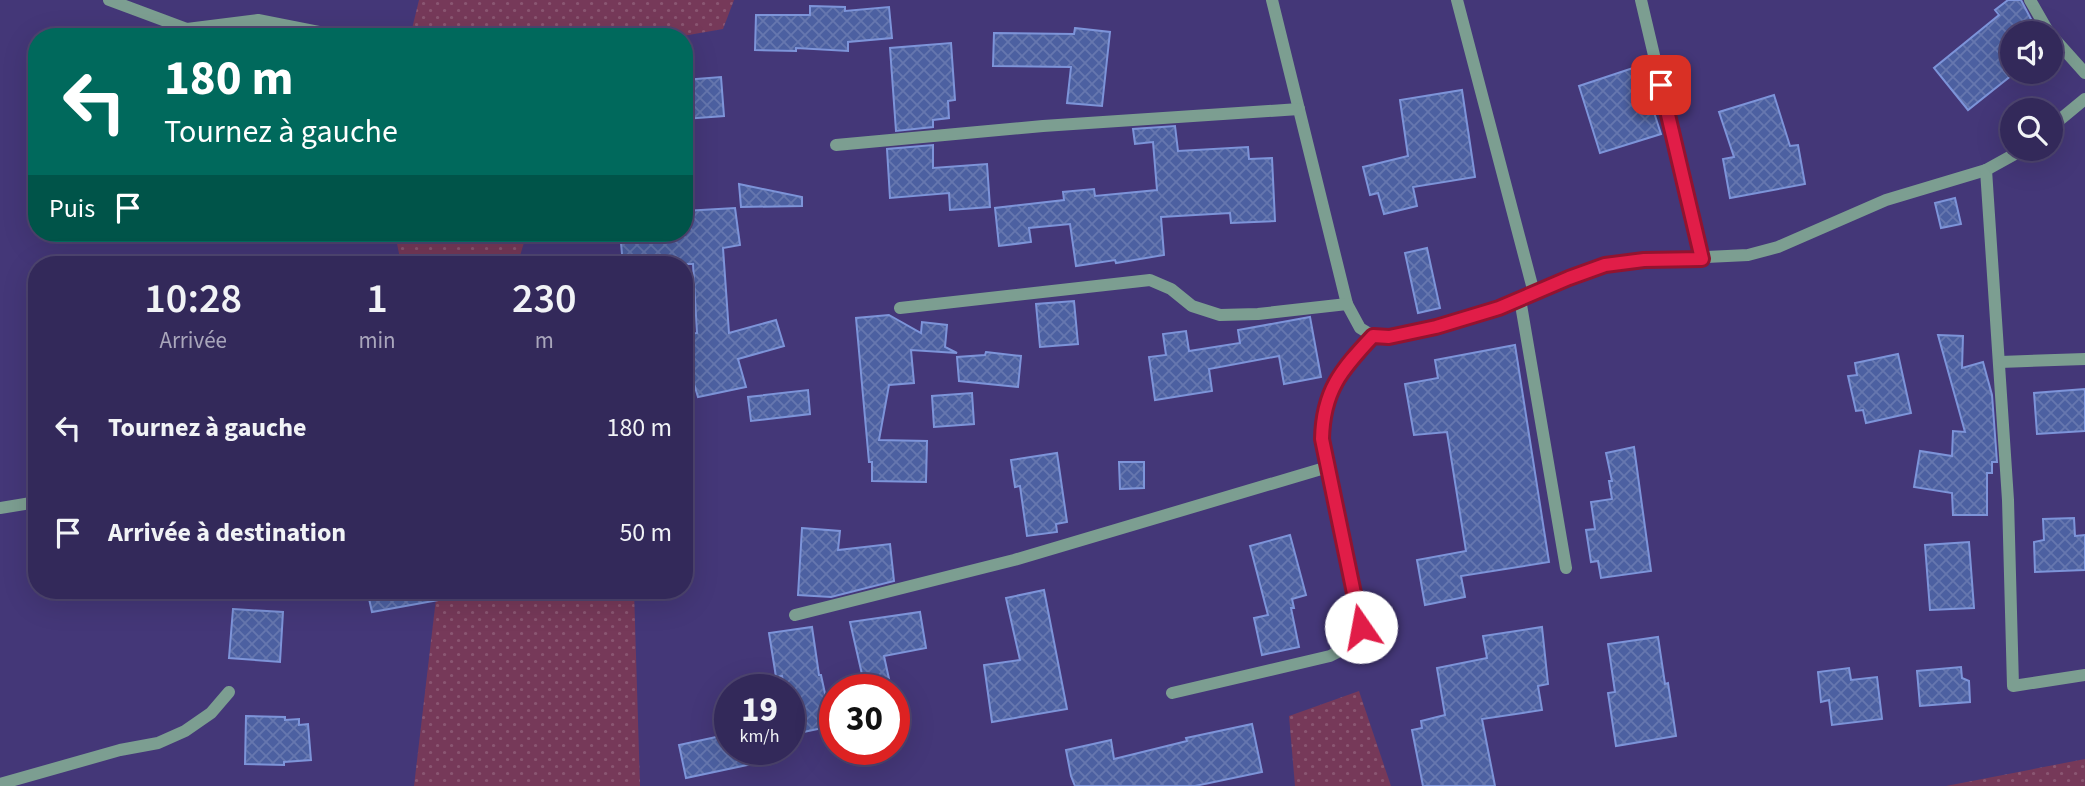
<!DOCTYPE html>
<html lang="fr">
<meta charset="utf-8">
<style>
body{margin:0;font-family:"Source Sans 3",sans-serif;background:#3b3160;color:#f1f3f6;height:100vh;display:flex;flex-direction:column;font-size:26px;white-space:nowrap}
*{box-sizing:border-box;margin:0}
p{font-size:23px;color:#a9a6bb}
.icon{flex:none;width:38px;height:38px;fill:none;stroke:currentColor;stroke-width:2;stroke-linecap:round;stroke-linejoin:round}
.map{position:relative;flex:1;overflow:hidden}
.sheet{position:absolute;left:28px;top:256px;width:665px;height:343px;display:flex;flex-direction:column;background:#33295a;border-radius:28px;box-shadow:0 7px 28px #0002,0 0 0 2px #4e4570}
.sheet>*{flex:none}
.guide{position:absolute;left:28px;top:28px;width:665px;height:214px;border-radius:28px;box-shadow:0 7px 28px #0002,0 0 0 2px #4e4570;background:#00695c;color:#fff;overflow:hidden}
.fabs{position:absolute;left:2000px;top:21px;display:grid;gap:14px}
.fabs a{display:grid;place-items:center;width:63px;height:63px;border-radius:50%;background:#33295a;box-shadow:0 7px 28px #0002,0 0 0 2px #4e4570;font-size:35px}
.speed{position:absolute;left:714px;top:674px;display:flex;gap:14px;font-size:35px;font-weight:700;text-align:center}
.speed>*{display:grid;place-content:center;width:91px;height:91px;border-radius:50%;background:#33295a;box-shadow:0 7px 28px #0002,0 0 0 2px #4e4570;line-height:1}
.speed small{font-size:18px;font-weight:400}
.speed .limit{border:10px solid #d22;background:#fff;color:#111}
.pin{position:absolute;display:grid;place-items:center;width:60px;height:60px;color:#fff;margin:-30px;border-radius:14px;box-shadow:0 4px 10px #0006}
.me{position:absolute;width:77px;margin:-38px;rotate:348deg;stroke-linejoin:round;filter:drop-shadow(0 0 5px #0008)}
.turn{display:flex;align-items:center;gap:24px;height:147px;padding:0 21px;font-size:32px}
.turn .icon{width:91px;height:91px;stroke-width:2.5}
.turn b{display:block;font-size:49px;line-height:60px}
.then{display:flex;align-items:center;height:66px;padding:0 21px;background:#0003;gap:14px;font-size:26px}
.eta{display:flex;justify-content:space-evenly;align-items:center;height:119px;text-align:center}
.eta b{font-size:42px;font-weight:600;line-height:49px}
ul{padding:0;list-style:none}
li{display:flex;align-items:center;gap:21px;height:105px;padding:0 21px}
li div{flex:1}
li b{display:block;font-size:26px}
li em{font-style:normal}
.map>svg:first-child{display:block}
.green{fill:url(#green-dots)}
.building{fill:url(#building-cross-hatch);stroke:#7d94d9;stroke-width:2}
.lines{fill:none;stroke-linecap:round;stroke-linejoin:round}
.minor{stroke:#7c9e91;stroke-width:12}
.route-casing{stroke:#92132f;stroke-width:18}
.route{stroke:#e11d48;stroke-width:12}
</style>
<div class="map">
<svg width="2085" height="786" viewBox="0 0 2085 786">
<defs>
<pattern id="green-dots" width="8" height="8" patternUnits="userSpaceOnUse" patternTransform="scale(1.75)"><rect width="8" height="8" fill="#763959"/><path d="M2 2h.1M6 6h.1" fill="none" stroke="#8a5672" stroke-width="1.8" stroke-linecap="round"/></pattern>
<pattern id="building-cross-hatch" width="8" height="8" patternUnits="userSpaceOnUse" patternTransform="scale(1.75)"><rect width="8" height="8" fill="#4c60a1"/><path d="M0 0l8 8M0 8l8-8" fill="none" stroke="#6677af"/></pattern>
</defs>
<rect width="100%" height="100%" fill="#443778"/>
<!-- green -->
<g class="green">
<path d="M419,0H734L723,29L677,37H410Z"/>
<path d="M395,233H527L518,262L512,264H401Z"/>
<path d="M437,590H634L640,786H414Z"/>
<path d="M1359,691L1391,786H1295L1289,716Z"/>
<path d="M2085,759V786H1946Z"/>
</g>
<!-- building -->
<g class="building">
<path d="M2008,0H2021L2033,23L2021,33H2012V75L1968,110L1934,68L1999,15L1995,10Z"/>
<path d="M810,6L845,7V11L889,7L892,38L848,42V51L796,48V51L755,50L756,15H810Z"/>
<path d="M1075,28L1110,32L1102,106L1067,103L1071,67L993,66L994,33L1074,34Z"/>
<path d="M951,43L955,100L948,101L949,118L933,120V127L896,131L890,48Z"/>
<path d="M1639,66L1661,134L1600,153L1579,86Z"/>
<path d="M721,77L724,116L684,119V80Z"/>
<path d="M1462,90L1475,177L1413,187L1417,206L1384,214L1378,193L1370,195L1363,167L1408,156L1400,100Z"/>
<path d="M1774,95L1790,146L1798,145L1805,184L1730,198L1723,159L1734,157L1719,112Z"/>
<path d="M1175,126L1178,151L1248,147L1249,159L1272,158L1275,221L1231,223L1230,213L1161,217L1164,255L1116,263L1115,260L1076,266L1070,224L1029,228L1031,242L999,246L995,208L1064,200L1063,192L1094,189L1095,196L1157,190L1153,142L1135,144L1133,129Z"/>
<path d="M933,145V168L987,164L990,207L950,210L949,193L890,198L887,149Z"/>
<path d="M739,184L802,197V206L741,207Z"/>
<path d="M1955,198L1961,224L1941,228L1935,203Z"/>
<path d="M735,208L740,245L723,248L729,333L776,320L784,346L738,359L746,387L698,397L684,350V335L697,333L693,264H623L620,233H684V211Z"/>
<path d="M1427,248L1440,308L1418,313L1405,253Z"/>
<path d="M1074,301L1078,344L1040,347L1036,304Z"/>
<path d="M889,315L921,333L922,322L947,325L945,347L957,353L911,350L914,383L889,385L879,440L927,441L926,482L872,481V462H869L856,318Z"/>
<path d="M1310,317L1321,377L1284,384L1279,356L1209,369L1212,391L1155,400L1149,357L1166,355L1163,334L1186,331L1189,351L1240,343L1238,330Z"/>
<path d="M1938,335L1963,336L1962,368L1983,362L1992,395L1997,462H1992V473H1987V515H1953L1952,493L1914,487L1920,451L1952,456L1953,431L1965,432Z"/>
<path d="M1515,345L1549,562L1461,576L1465,597L1425,605L1417,560L1466,551L1447,432L1414,435L1405,384L1438,378L1435,360Z"/>
<path d="M986,352L1021,356L1018,387L959,381L957,357L985,355Z"/>
<path d="M1898,354L1911,413L1866,423L1863,410L1856,411L1848,376L1857,375L1855,363Z"/>
<path d="M2085,389V431L2037,434L2034,393Z"/>
<path d="M808,390L810,414L751,421L748,397Z"/>
<path d="M972,393L974,424L934,427L932,396Z"/>
<path d="M1634,447L1651,571L1601,578L1598,561L1591,562L1586,530L1595,529L1591,502L1612,499L1609,481H1612L1606,453Z"/>
<path d="M1057,453L1067,522L1056,524L1057,532L1027,536L1020,486L1015,487L1011,460Z"/>
<path d="M1119,462H1144V488L1120,489Z"/>
<path d="M2074,518L2075,536L2085,535V570L2035,572L2034,542L2044,540L2043,519Z"/>
<path d="M802,528L840,531L838,550L890,544L894,581L831,597L798,595Z"/>
<path d="M1290,535L1306,595L1292,599L1294,608H1291L1299,647L1262,655L1254,618L1268,615L1250,546Z"/>
<path d="M1969,542L1974,608L1930,610L1925,545Z"/>
<path d="M391,590H438L439,600L372,612L368,594Z"/>
<path d="M1044,590L1067,709L992,722L984,665L1020,660L1006,598Z"/>
<path d="M233,609L283,612L280,662L229,658Z"/>
<path d="M920,612L926,648L884,656L889,679L864,683L850,622Z"/>
<path d="M812,627L819,675H821L832,726L794,734L789,710V690H785L782,676L776,677L769,633Z"/>
<path d="M1542,627L1548,684L1538,686L1542,710L1482,719L1495,786H1423L1412,730L1422,728L1421,721L1445,715L1437,668L1487,658L1483,636Z"/>
<path d="M1658,637L1665,684L1668,683L1676,736L1616,746L1608,693L1615,692L1608,644Z"/>
<path d="M1961,667L1962,678L1969,681L1970,702L1920,706L1917,671Z"/>
<path d="M1849,668L1851,680L1877,677L1882,719L1832,725L1829,700L1821,702L1818,672Z"/>
<path d="M246,716L285,717V720L299,719V725L308,724L311,760L284,762V765L245,764Z"/>
<path d="M1252,724L1262,772L1195,786H1075L1071,776L1066,750L1111,740L1114,759L1187,741L1186,738Z"/>
<path d="M730,734V749H779L780,758L686,778L679,745Z"/>
</g>
<g class="lines">
<!-- minor -->
<g class="minor">
<path d="M109,0L187,29L258,20L344,37"/>
<path d="M1272,0L1347,304L1360,328L1373,336L1389,337L1414,334L1499,308L1569,278L1605,266L1644,260L1748,255L1778,247L1886,200L1986,170L2024,149"/>
<path d="M1457,0L1534,293"/>
<path d="M1641,0L1702,259"/>
<path d="M2030,0L2049,33"/>
<path d="M2051,35L2085,73"/>
<path d="M2051,127L2085,99"/>
<path d="M836,145L1043,126L1299,109"/>
<path d="M1986,170L2008,500L2013,686L2085,675"/>
<path d="M1520,299L1566,568"/>
<path d="M900,308L1150,280L1171,289L1192,306L1220,315L1258,314L1347,304"/>
<path d="M2000,362L2085,359"/>
<path d="M0,508L37,502"/>
<path d="M795,615L1014,560L1328,467"/>
<path d="M1172,693L1330,656C1344,649 1356,643 1361,627L1322,439C1323,391 1341,369 1373,336"/>
<path d="M0,784L120,750L158,743L185,731L211,713L229,692"/>
</g>
</g>
<g class="lines">
<defs>
<path id="route" d="M1361,627L1322,439C1323,391 1341,370 1373,336L1389,337L1436,327L1499,308L1569,278L1605,265L1644,260L1702,259L1661,85"/>
</defs>
<!-- route casing -->
<use href="#route" class="route-casing"/>
<!-- route -->
<use href="#route" class="route"/>
</g>
</svg>
<div class="fabs">
<a><svg class="icon" aria-label="sound" viewBox="0 0 24 24"><path d="M4 9h4l5-4v14l-5-4H4zM17 9q2 3 0 6"/></svg></a>
<a><svg class="icon" aria-label="search" viewBox="0 0 24 24"><circle cx="10" cy="10" r="6"/><path d="M15 15l6 6"/></svg></a>
</div>
<div class="speed"><div>19<small>km/h</small></div><div class="limit">30</div></div>
<div class="pin" style="left:1661px;top:85px;background:#d93025"><svg class="icon" aria-label="arrive" viewBox="0 0 24 24"><path d="M6 21V4h12l-3 4 3 4H6"/></svg></div>
<svg class="me" style="left:1361px;top:627px" viewBox="-20 -20 40 40"><circle r="19" fill="#fff"/><path d="M0-13L10 11 0 6-10 11z" fill="#e11d48"/></svg>
<div class="guide">
<div class="turn"><svg class="icon" aria-label="left" viewBox="0 0 24 24"><path d="M17 20v-9H6M10 6l-5 5 5 5"/></svg><div><b>180 m</b>Tournez à gauche</div></div>
<div class="then">Puis<svg class="icon" aria-label="arrive" viewBox="0 0 24 24"><path d="M6 21V4h12l-3 4 3 4H6"/></svg></div>
</div>
<section class="sheet">
<div class="eta">
<div><b>10:28</b><p>Arrivée</p></div>
<div><b>1</b><p>min</p></div>
<div><b>230</b><p>m</p></div>
</div>
<ul>
<li><svg class="icon" aria-label="left" viewBox="0 0 24 24"><path d="M17 20v-9H6M10 6l-5 5 5 5"/></svg><div><b>Tournez à gauche</b></div><em>180 m</em></li>
<li><svg class="icon" aria-label="arrive" viewBox="0 0 24 24"><path d="M6 21V4h12l-3 4 3 4H6"/></svg><div><b>Arrivée à destination</b></div><em>50 m</em></li>
</ul>
</section>
</div>
